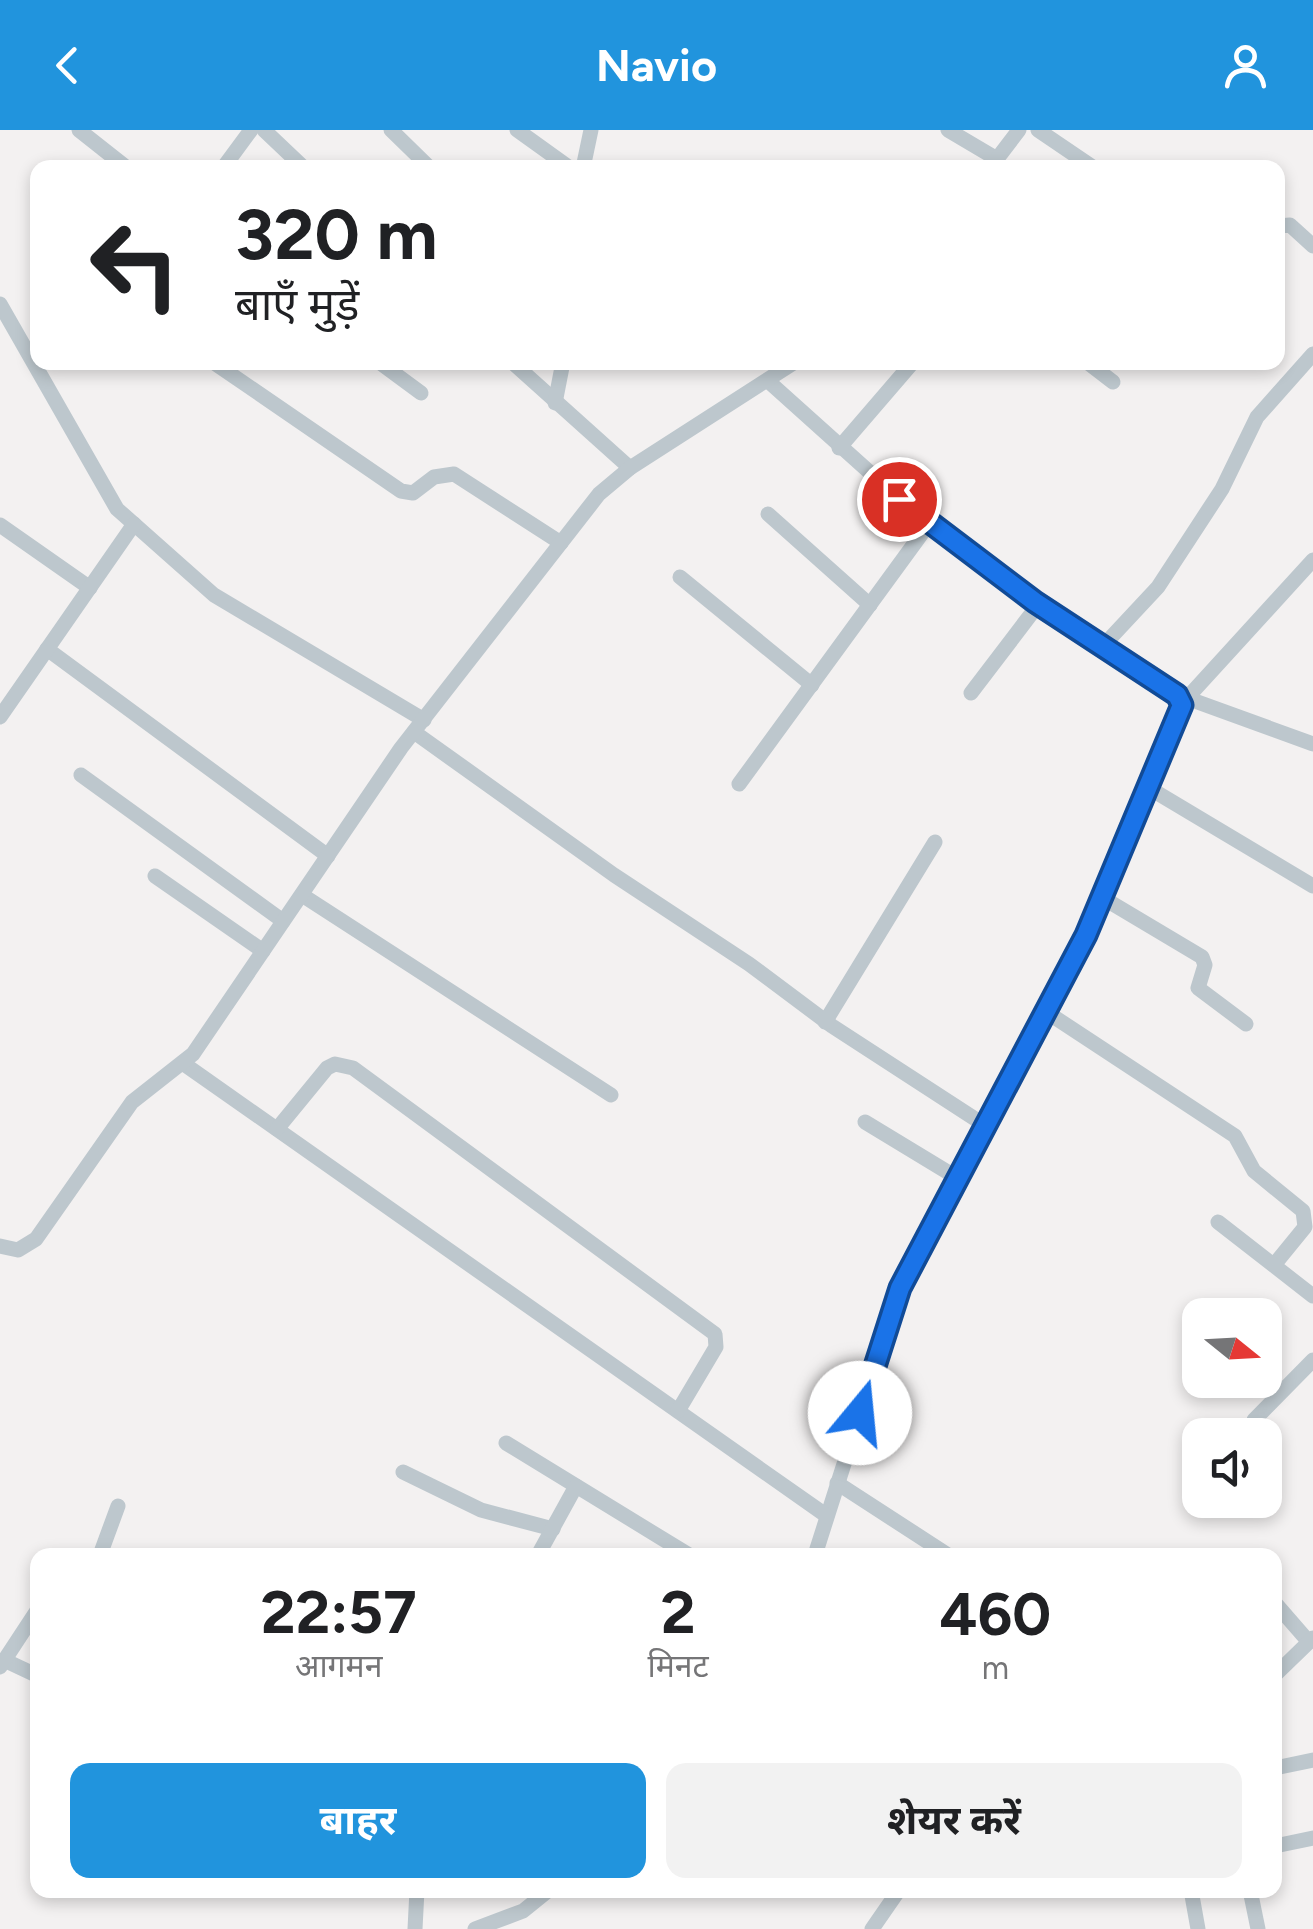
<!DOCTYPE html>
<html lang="hi">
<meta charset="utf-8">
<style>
body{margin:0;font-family:Figtree,"Noto Sans Devanagari",sans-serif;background:#f2f2f2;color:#202124;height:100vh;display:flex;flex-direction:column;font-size:38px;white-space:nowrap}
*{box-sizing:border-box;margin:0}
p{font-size:32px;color:#757577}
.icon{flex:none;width:55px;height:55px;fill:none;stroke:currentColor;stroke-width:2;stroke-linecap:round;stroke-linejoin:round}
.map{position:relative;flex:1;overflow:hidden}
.side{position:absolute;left:30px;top:1418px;width:1252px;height:350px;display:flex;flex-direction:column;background:#fff;border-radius:20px;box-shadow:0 5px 15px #0003}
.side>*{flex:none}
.banner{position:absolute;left:30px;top:30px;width:1255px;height:210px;border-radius:20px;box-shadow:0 5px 15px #0003;background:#fff;color:#202124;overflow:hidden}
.needle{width:65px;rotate:108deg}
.controls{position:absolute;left:1182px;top:1168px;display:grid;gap:20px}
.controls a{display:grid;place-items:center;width:100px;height:100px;border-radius:20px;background:#fff;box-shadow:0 5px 15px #0003;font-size:50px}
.pin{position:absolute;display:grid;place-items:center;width:85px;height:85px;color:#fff;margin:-42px;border:5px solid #fff;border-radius:50%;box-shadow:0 2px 10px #0007}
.me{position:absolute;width:110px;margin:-55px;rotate:17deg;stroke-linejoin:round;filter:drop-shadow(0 0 8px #0008)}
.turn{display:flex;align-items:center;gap:35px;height:210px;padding:0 40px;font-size:45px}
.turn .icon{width:130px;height:130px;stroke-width:2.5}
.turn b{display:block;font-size:70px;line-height:85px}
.eta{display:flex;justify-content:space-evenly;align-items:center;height:170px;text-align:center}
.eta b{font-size:60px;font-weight:700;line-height:70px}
.primary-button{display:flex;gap:20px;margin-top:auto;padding:20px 40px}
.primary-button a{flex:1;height:115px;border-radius:20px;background:#2194dd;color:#fff;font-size:40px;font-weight:700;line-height:115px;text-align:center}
.primary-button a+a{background:#f2f2f2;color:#202124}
header{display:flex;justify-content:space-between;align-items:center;height:130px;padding:0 40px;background:#2194dd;color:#fff;font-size:45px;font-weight:700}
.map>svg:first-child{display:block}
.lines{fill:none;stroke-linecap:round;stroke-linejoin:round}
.minor{stroke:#bdc7cd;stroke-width:15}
.route-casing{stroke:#114b97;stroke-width:25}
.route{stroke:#1a73e8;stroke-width:18}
</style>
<header><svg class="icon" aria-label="back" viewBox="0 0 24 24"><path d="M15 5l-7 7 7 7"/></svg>Navio<svg class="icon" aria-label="person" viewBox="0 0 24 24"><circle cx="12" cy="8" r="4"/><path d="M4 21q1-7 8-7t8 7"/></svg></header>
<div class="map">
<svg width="1313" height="1799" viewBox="0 0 1313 1799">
<rect width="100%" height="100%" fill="#f3f1f1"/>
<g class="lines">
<!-- minor -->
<g class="minor">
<path d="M79,0L127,38"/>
<path d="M264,0L304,38"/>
<path d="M391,0L430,38"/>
<path d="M517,0L570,38"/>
<path d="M948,0L997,29"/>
<path d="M1038,0L1094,38"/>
<path d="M223,38L251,0"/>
<path d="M583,38L591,0"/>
<path d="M990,38L1019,0"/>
<path d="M1278,96L1290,95L1313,116"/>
<path d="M0,174L117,379L214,465L424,590"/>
<path d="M213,232L401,361L413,363L434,347L454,344L561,413"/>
<path d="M379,232L421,263"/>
<path d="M512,232L630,338"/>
<path d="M1087,232L1113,252"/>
<path d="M768,251L934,400L1177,565L1182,575L1093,791L900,1158L815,1425"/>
<path d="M555,273L563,232"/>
<path d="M839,318L913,232"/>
<path d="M768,384L870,475"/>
<path d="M0,395L90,458"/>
<path d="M680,447L812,555"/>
<path d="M1102,517L1158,457L1222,359L1257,287L1313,224"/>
<path d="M47,519L328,726"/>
<path d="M971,563L1038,475"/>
<path d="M1181,566L1313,614"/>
<path d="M1187,568L1313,430"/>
<path d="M0,587L134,394"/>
<path d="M414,602L614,745L749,834L832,896L986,996"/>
<path d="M81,645L283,791"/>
<path d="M739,654L928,395"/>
<path d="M1149,658L1313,756"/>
<path d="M155,746L263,821"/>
<path d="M302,765L611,965"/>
<path d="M1103,768L1202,827L1205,835L1198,858L1246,894"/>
<path d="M1045,881L1235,1006L1254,1041L1303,1081L1305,1097L1274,1135"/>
<path d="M825,892L935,712"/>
<path d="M184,934L827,1386"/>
<path d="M865,992L959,1049"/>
<path d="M277,999L327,938L335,934L353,938L715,1204L716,1217L678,1281"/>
<path d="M1218,1092L1313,1166"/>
<path d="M0,1116L18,1120L36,1109L132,972L193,924L401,618L599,364L630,338L795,232"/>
<path d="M1254,1290L1313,1230"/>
<path d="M506,1313L689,1425"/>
<path d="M403,1342L481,1380L553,1399"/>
<path d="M837,1353L948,1425"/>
<path d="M100,1425L118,1376"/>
<path d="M538,1425L576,1356"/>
<path d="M1275,1473L1309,1512"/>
<path d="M4,1530L38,1546"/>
<path d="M0,1537L38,1479"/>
<path d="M1275,1545L1313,1508"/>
<path d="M1275,1638L1313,1630"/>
<path d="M1275,1716L1313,1708"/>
<path d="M1191,1760L1198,1799"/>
<path d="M1250,1760L1258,1799"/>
<path d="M415,1799L417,1760"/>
<path d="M475,1799L523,1781L549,1760"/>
<path d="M872,1799L899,1760"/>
</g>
</g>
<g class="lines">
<defs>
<path id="route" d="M860,1283L900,1158L1086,805L1182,575L1177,565L1035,472L899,369"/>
</defs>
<!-- route casing -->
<use href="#route" class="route-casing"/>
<!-- route -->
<use href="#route" class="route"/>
</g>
</svg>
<div class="controls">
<a><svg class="needle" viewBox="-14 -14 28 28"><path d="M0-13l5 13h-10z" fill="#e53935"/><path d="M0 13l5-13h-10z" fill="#757577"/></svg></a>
<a><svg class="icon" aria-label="sound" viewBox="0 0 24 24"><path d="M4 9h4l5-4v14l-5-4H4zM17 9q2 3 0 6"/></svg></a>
</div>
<div class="pin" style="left:899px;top:369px;background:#d93025"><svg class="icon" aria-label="arrive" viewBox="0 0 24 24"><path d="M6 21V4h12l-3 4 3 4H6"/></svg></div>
<svg class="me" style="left:860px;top:1283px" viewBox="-20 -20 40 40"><circle r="19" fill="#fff"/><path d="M0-13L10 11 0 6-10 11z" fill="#1a73e8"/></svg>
<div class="banner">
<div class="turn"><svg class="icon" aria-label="left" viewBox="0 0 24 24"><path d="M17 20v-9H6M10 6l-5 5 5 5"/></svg><div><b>320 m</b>बाएँ मुड़ें</div></div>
</div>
<section class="side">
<div class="eta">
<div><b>22:57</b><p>आगमन</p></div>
<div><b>2</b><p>मिनट</p></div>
<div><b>460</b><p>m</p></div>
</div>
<div class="primary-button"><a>बाहर</a><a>शेयर करें</a></div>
</section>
</div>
